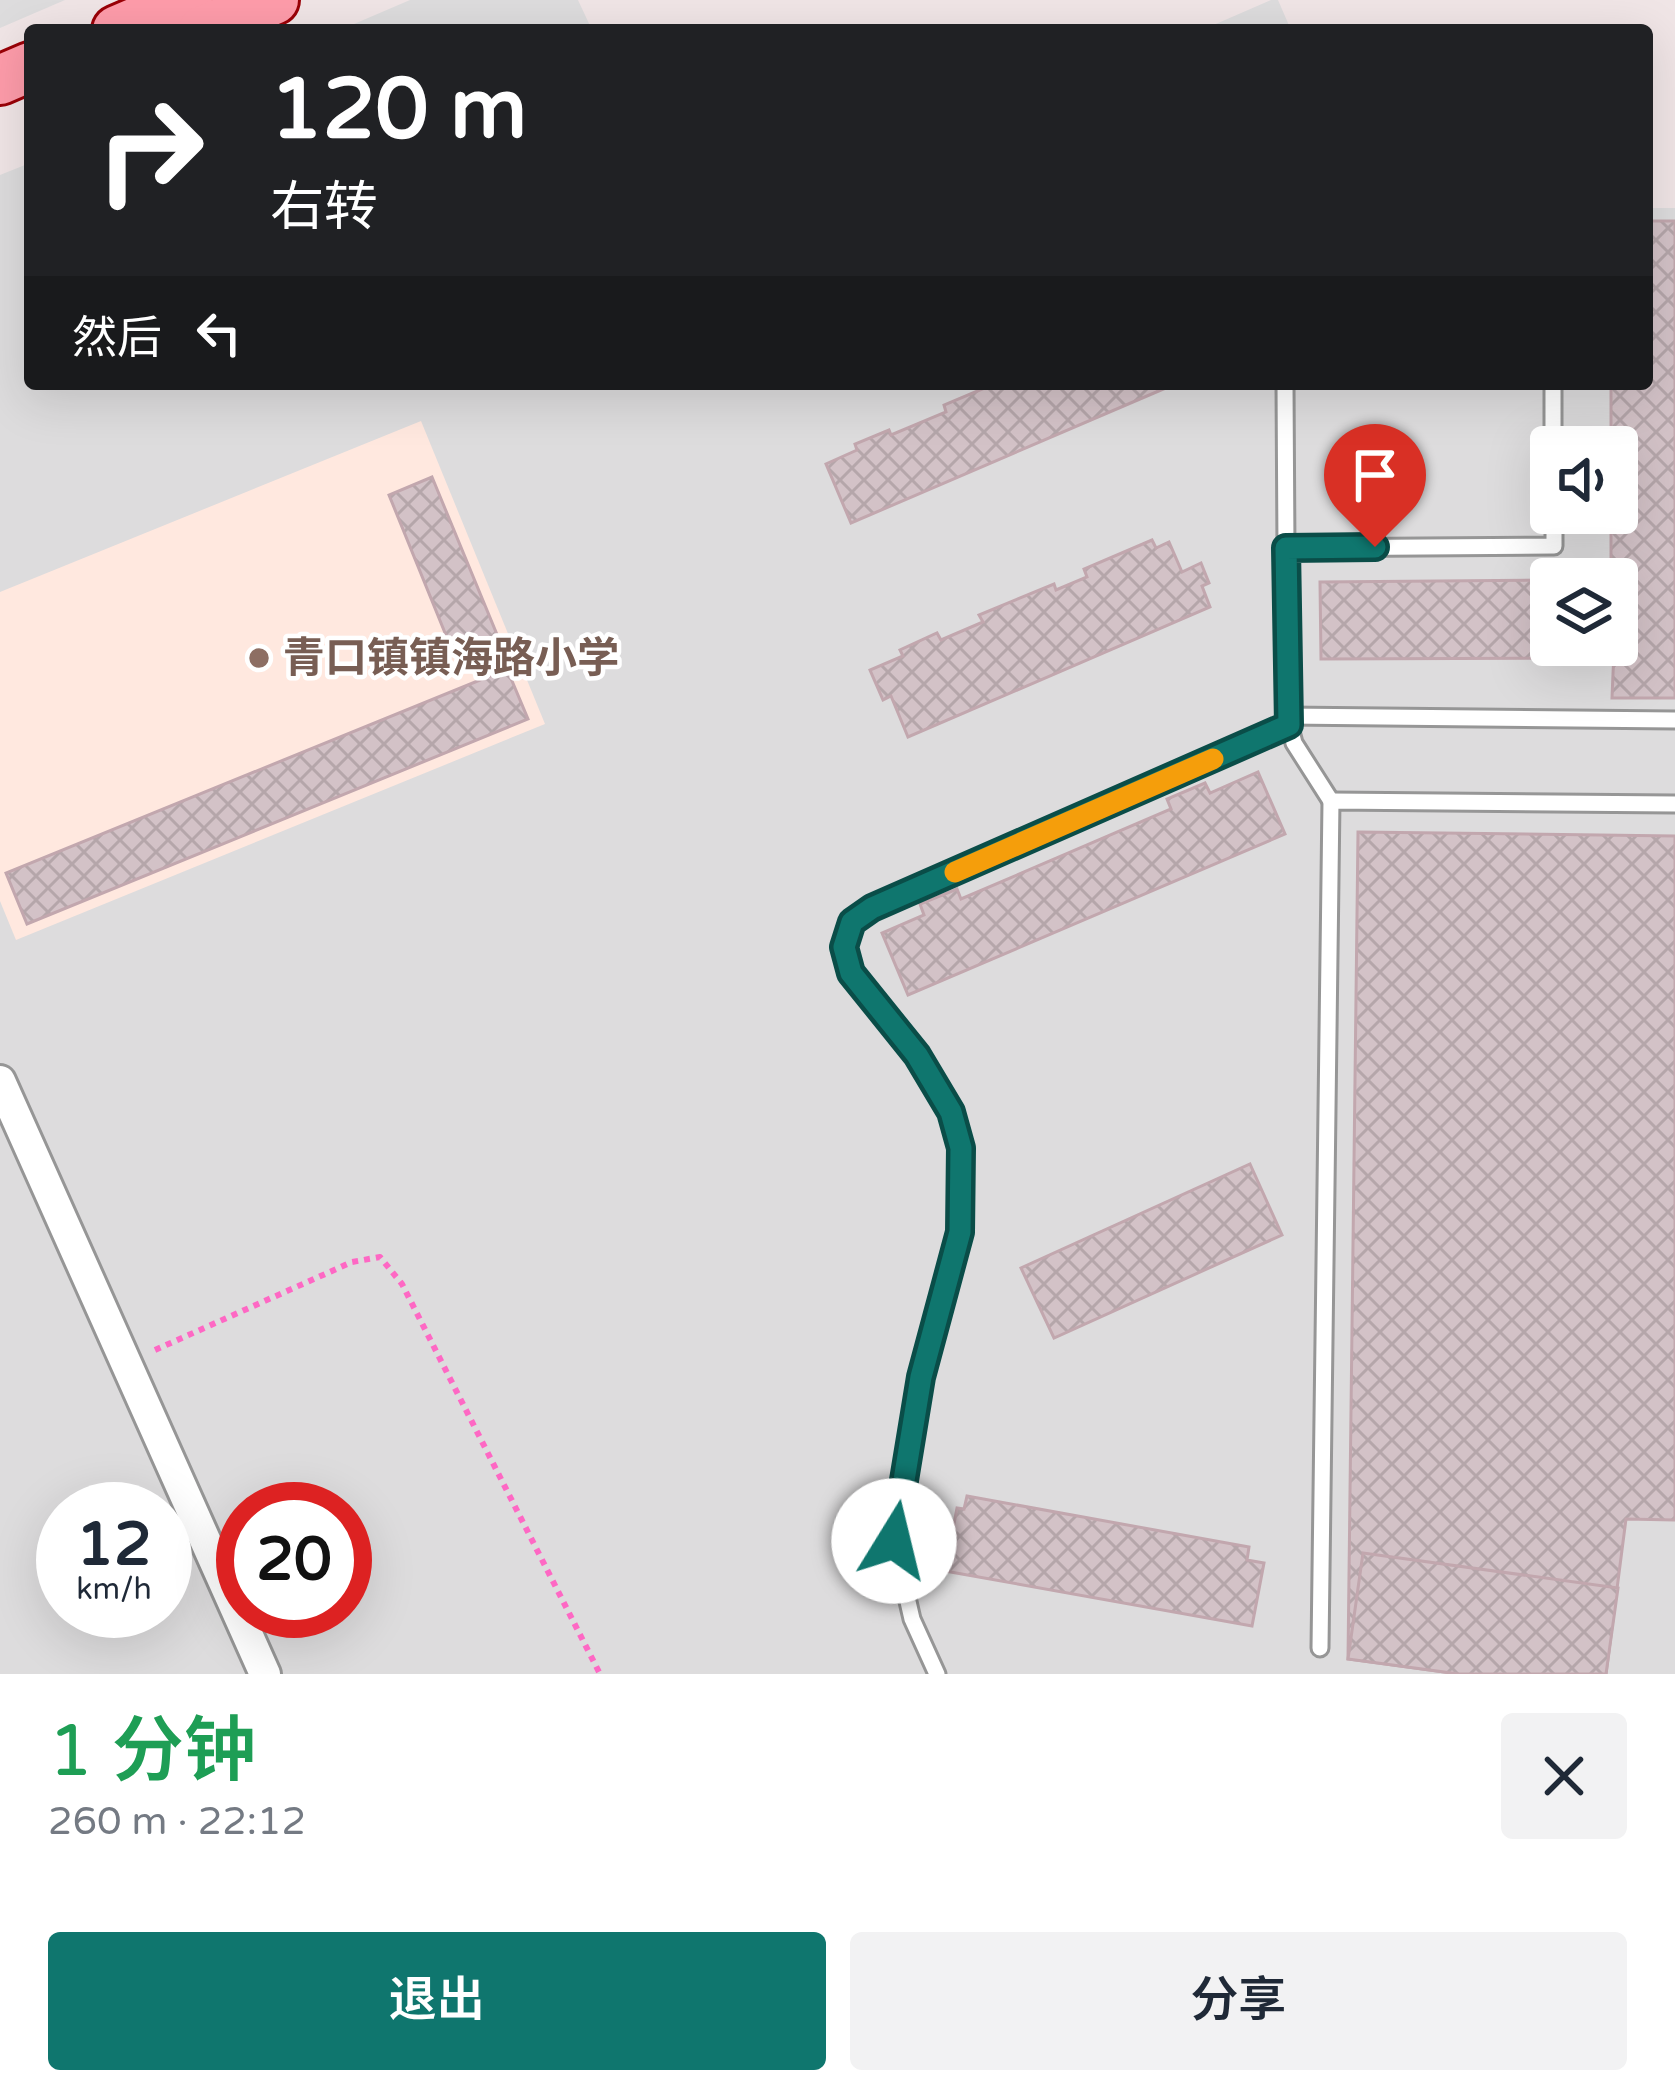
<!DOCTYPE html>
<html lang="zh">
<meta charset="utf-8">
<style>
body{margin:0;font-family:"Varela Round","Noto Sans SC",sans-serif;background:#f2f2f3;color:#1f2937;height:100vh;display:flex;flex-direction:column;font-size:45px;white-space:nowrap}
*{box-sizing:border-box;margin:0}
p{font-size:39px;color:#747a83}
.icon{flex:none;width:66px;height:66px;fill:none;stroke:currentColor;stroke-width:2;stroke-linecap:round;stroke-linejoin:round}
.map{position:relative;height:1674px;overflow:hidden}
.drawer{display:flex;flex-direction:column;background:#fff;flex:1}
.drawer>*{flex:none}
.hud{position:absolute;left:24px;top:24px;width:1629px;height:366px;border-radius:12px;box-shadow:0 12px 48px #0002;background:#202124;color:#fff;overflow:hidden}
.tools{position:absolute;left:1530px;top:426px;display:grid;gap:24px}
.tools a{display:grid;place-items:center;width:108px;height:108px;border-radius:12px;background:#fff;box-shadow:0 12px 48px #0002;font-size:60px}
.speed{position:absolute;left:36px;top:1482px;display:flex;gap:24px;font-size:60px;font-weight:700;text-align:center}
.speed>*{display:grid;place-content:center;width:156px;height:156px;border-radius:50%;background:#fff;box-shadow:0 12px 48px #0002;line-height:1}
.speed small{font-size:30px;font-weight:400}
.speed .limit{border:18px solid #d22;background:#fff;color:#111}
.pin{position:absolute;display:grid;place-items:center;width:102px;height:102px;color:#fff;margin:-123px -51px;border-radius:50% 50% 50% 0;rotate:-45deg;box-shadow:0 0 12px #0007}
.pin .icon{rotate:45deg}
.me{position:absolute;width:132px;margin:-66px;rotate:9deg;stroke-linejoin:round;filter:drop-shadow(0 0 9px #0008)}
.turn{display:flex;align-items:center;gap:42px;height:252px;padding:0 48px;font-size:54px}
.turn .icon{width:156px;height:156px;stroke-width:2.5}
.turn b{display:block;font-size:84px;line-height:102px}
.then{display:flex;align-items:center;height:114px;padding:0 48px;background:#0003;gap:24px;font-size:45px}
.round{display:grid;place-items:center;flex:none;width:126px;height:126px;border-radius:12px;background:#f2f2f3}
.headline{display:flex;align-items:center;justify-content:space-between;height:204px;padding:0 48px}
h1{font-size:72px;font-weight:600;line-height:90px;color:#1e9e55}
.button{display:flex;gap:24px;margin-top:auto;padding:24px 48px}
.button a{flex:1;height:138px;border-radius:12px;background:#0f766e;color:#fff;font-size:48px;font-weight:600;line-height:138px;text-align:center}
.button a+a{background:#f2f2f3;color:#1f2937}
.map>svg:first-child{display:block}
.residential{fill:#dddcdd;fill-rule:evenodd}
.education{fill:#ffe8df}
.building{fill:url(#building-cross-hatch);stroke:#c2a7ae;stroke-width:3}
.lines{fill:none;stroke-linecap:round;stroke-linejoin:round}
.lane-casing{stroke:#969696;stroke-width:21}
.street-casing{stroke:#969696;stroke-width:36}
.primary-casing{stroke:#9a0007;stroke-width:54}
.path{stroke:#fe68c4;stroke-width:6;stroke-dasharray:6 6;stroke-linecap:butt}
.lane{stroke:#fff;stroke-width:15}
.street{stroke:#fff;stroke-width:30}
.primary{stroke:#fe9caa;stroke-width:48}
.route-casing{stroke:#0a4d48;stroke-width:30}
.route{stroke:#0f766e;stroke-width:21}
.slow{stroke:#f59e0b;stroke-width:21}
.education-dot{fill:#8d6e63;stroke:#fff;stroke-width:4.5}
.labels{text-anchor:middle;dominant-baseline:central;stroke-width:9;stroke-linejoin:round;paint-order:stroke}
.education-label{font-size:42px;font-weight:bold;fill:#785e54;stroke:#fff;text-anchor:start}
</style>
<div class="map">
<svg width="1675" height="1674" viewBox="0 0 1675 1674">
<defs>
<pattern id="building-cross-hatch" width="8" height="8" patternUnits="userSpaceOnUse" patternTransform="scale(3)"><rect width="8" height="8" fill="#d3c2c7"/><path d="M0 0l8 8M0 8l8-8" fill="none" stroke="#b5a6aa"/></pattern>
</defs>
<rect width="100%" height="100%" fill="#f0e5e6"/>
<!-- residential -->
<g class="residential">
<path d="M0,0H65L0,28Z"/>
<path d="M410,0H578L592,30H340Z"/>
<path d="M1271,0H1278L1291,30H1202Z"/>
<path d="M30,163V384H1647V208H1675V1674H0V175ZM1551,447H1617V513H1551ZM1551,579H1617V645H1551ZM63,1509H165V1611H63ZM243,1509H345V1611H243Z"/>
</g>
<!-- education -->
<path class="education" d="M421,421L545,724L16,940L0,901V592Z"/>
<!-- building -->
<g class="building">
<path d="M1647,221H1675V698H1612L1617,579H1611V513H1617V447H1611V384H1647Z"/>
<path d="M994,384L1000,388L1010,384H1175L851,523L826,464L857,450L855,444L889,430L891,435L946,412L944,405Z"/>
<path d="M432,477L498,637L454,655L389,495Z"/>
<path d="M1152,540L1156,548L1169,542L1182,572L1201,563L1209,583L1202,586L1210,607L908,737L891,696L883,700L870,670L903,656L900,650L937,633L941,640L983,622L979,615L1054,584L1056,590L1087,577L1084,569Z"/>
<path d="M1551,580V645H1612V658L1321,659L1320,582Z"/>
<path d="M507,669L528,719L27,924L6,873Z"/>
<path d="M1258,772L1285,834L908,995L882,933L924,915L920,904L957,889L961,899L1171,809L1167,799L1205,783L1210,793Z"/>
<path d="M1358,832L1675,836V1520L1626,1519L1606,1674H1459L1348,1659Z"/>
<path d="M1250,1164L1282,1235L1054,1338L1021,1268Z"/>
<path d="M967,1496L1249,1547L1247,1560L1264,1563L1252,1626L945,1571L957,1508L964,1509Z"/>
<path d="M1363,1553L1618,1588L1606,1674H1459L1348,1659Z"/>
</g>
<g class="lines">
<defs>
<g id="lane">
<path d="M1285,384L1287,716L1294,743L1331,801"/>
<path d="M1553,384V447"/>
<path d="M1286,548L1554,546V513"/>
<path d="M1287,716L1675,720"/>
<path d="M1320,1648L1331,801L1675,804"/>
<path d="M937,1674L912,1619L894,1541L921,1377L960,1231L961,1147L951,1112L917,1055L851,973L844,947L852,922L872,908L1289,725"/>
</g>
<path id="street" d="M0,1081L265,1674"/>
<g id="primary">
<path d="M117,30L188,0"/>
<path d="M203,30L274,0"/>
<path d="M0,80L30,67"/>
</g>
</defs>
<!-- lane casing -->
<use href="#lane" class="lane-casing"/>
<!-- street casing -->
<use href="#street" class="street-casing"/>
<!-- primary casing -->
<use href="#primary" class="primary-casing"/>
<!-- path -->
<path class="path" d="M155,1350L352,1262L380,1257L402,1284L600,1674"/>
<!-- lane -->
<use href="#lane" class="lane"/>
<!-- street -->
<use href="#street" class="street"/>
<!-- primary -->
<use href="#primary" class="primary"/>
</g>
<g class="lines">
<defs>
<path id="route" d="M894,1541L921,1377L960,1232L961,1148L951,1112L917,1055L851,973L844,947L852,922L872,908L1289,725L1286,548L1375,547"/>
</defs>
<!-- route casing -->
<use href="#route" class="route-casing"/>
<!-- route -->
<use href="#route" class="route"/>
<!-- slow -->
<path class="slow" d="M955,872L1213,759"/>
</g>
<!-- markers -->
<circle class="education-dot" cx="259" cy="658" r="12"/>
<g class="labels">
<!-- education labels -->
<g class="education-label">
<text x="283" y="658">青口镇镇海路小学</text>
</g>
</g>
</svg>
<div class="tools">
<a><svg class="icon" aria-label="sound" viewBox="0 0 24 24"><path d="M4 9h4l5-4v14l-5-4H4zM17 9q2 3 0 6"/></svg></a>
<a><svg class="icon" aria-label="layers" viewBox="0 0 24 24"><path d="M12 4l9 5-9 5-9-5zM3 14l9 5 9-5"/></svg></a>
</div>
<div class="speed"><div>12<small>km/h</small></div><div class="limit">20</div></div>
<div class="pin" style="left:1375px;top:547px;background:#d93025"><svg class="icon" aria-label="arrive" viewBox="0 0 24 24"><path d="M6 21V4h12l-3 4 3 4H6"/></svg></div>
<svg class="me" style="left:894px;top:1541px" viewBox="-20 -20 40 40"><circle r="19" fill="#fff"/><path d="M0-13L10 11 0 6-10 11z" fill="#0f766e"/></svg>
<div class="hud">
<div class="turn"><svg class="icon" aria-label="right" viewBox="0 0 24 24"><path d="M7 20v-9h11M14 6l5 5-5 5"/></svg><div><b>120 m</b>右转</div></div>
<div class="then">然后<svg class="icon" aria-label="left" viewBox="0 0 24 24"><path d="M17 20v-9H6M10 6l-5 5 5 5"/></svg></div>
</div>
</div>
<section class="drawer">
<div class="headline"><div><h1>1 分钟</h1><p>260 m · 22:12</p></div><a class="round"><svg class="icon" aria-label="close" viewBox="0 0 24 24"><path d="M6 6l12 12M18 6L6 18"/></svg></a></div>
<div class="button"><a>退出</a><a>分享</a></div>
</section>
